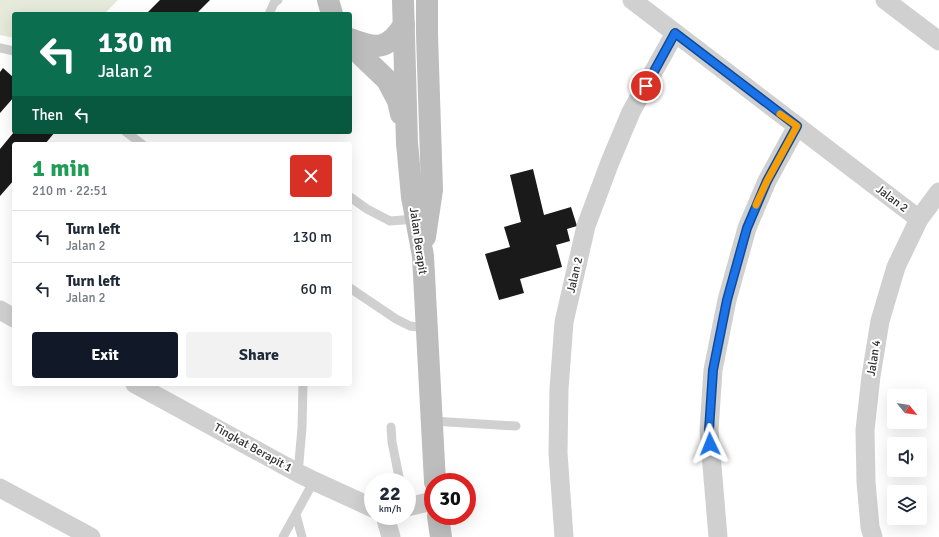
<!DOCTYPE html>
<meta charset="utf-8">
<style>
body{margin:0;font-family:Signika,sans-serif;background:#f2f2f3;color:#1f2937;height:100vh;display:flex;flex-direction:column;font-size:15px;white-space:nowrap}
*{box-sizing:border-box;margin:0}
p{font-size:13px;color:#747a83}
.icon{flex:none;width:22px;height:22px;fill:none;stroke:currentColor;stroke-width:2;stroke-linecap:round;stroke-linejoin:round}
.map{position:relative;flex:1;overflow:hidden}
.panel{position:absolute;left:12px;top:142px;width:340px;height:244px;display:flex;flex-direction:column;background:#fff;border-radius:4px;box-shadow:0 4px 16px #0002}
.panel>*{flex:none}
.banner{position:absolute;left:12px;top:12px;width:340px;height:122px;border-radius:4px;box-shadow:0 4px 16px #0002;background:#0b6e4f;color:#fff;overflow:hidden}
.needle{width:26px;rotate:120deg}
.fabs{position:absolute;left:887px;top:389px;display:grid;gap:8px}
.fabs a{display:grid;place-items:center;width:40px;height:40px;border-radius:4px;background:#fff;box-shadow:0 4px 16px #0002;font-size:20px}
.speed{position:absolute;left:364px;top:473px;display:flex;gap:8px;font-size:20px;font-weight:700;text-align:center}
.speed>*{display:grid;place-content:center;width:52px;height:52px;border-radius:50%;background:#fff;box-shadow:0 4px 16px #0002;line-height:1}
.speed small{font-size:10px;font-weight:400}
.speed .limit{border:6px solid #d22;background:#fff;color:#111}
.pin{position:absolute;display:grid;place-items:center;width:34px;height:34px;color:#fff;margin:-17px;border:2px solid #fff;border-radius:50%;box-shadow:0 1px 4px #0007}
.me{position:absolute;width:44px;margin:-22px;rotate:358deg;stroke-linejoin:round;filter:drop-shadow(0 0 3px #0008)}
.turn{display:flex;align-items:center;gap:14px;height:84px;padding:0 20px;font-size:18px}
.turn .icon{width:52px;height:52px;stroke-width:2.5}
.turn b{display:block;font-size:28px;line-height:34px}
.then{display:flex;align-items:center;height:38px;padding:0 20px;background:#0003;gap:8px;font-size:15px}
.round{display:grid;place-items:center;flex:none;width:42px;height:42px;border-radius:4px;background:#f2f2f3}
.head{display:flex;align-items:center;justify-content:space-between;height:68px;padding:0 20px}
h1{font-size:24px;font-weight:700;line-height:30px;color:#1e9e55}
.cta{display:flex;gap:8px;margin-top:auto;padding:8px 20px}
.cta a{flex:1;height:46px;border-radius:4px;background:#111827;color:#fff;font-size:16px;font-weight:700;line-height:46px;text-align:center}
.cta a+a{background:#f2f2f3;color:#1f2937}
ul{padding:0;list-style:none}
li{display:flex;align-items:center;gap:12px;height:52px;padding:0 20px;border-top:1px solid #e0e1e3}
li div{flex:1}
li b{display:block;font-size:15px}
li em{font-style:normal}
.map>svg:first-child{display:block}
.green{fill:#e6eadb}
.building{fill:#1a1a1a}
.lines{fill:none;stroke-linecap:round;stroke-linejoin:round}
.service{stroke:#d0d0d0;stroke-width:9}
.minor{stroke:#d0d0d0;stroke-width:19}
.secondary{stroke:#bdbdbd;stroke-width:22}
.route-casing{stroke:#114b97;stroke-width:10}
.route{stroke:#1a73e8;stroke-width:7}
.slow{stroke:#f59e0b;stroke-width:7}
.labels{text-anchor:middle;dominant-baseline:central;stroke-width:4;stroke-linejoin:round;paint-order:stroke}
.street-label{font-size:12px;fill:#333;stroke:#fff}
</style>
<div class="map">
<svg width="939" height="537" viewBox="0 0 939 537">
<rect width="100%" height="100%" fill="#fff"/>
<!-- green -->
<path class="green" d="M0,0H118L104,14H14V38L0,35Z"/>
<!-- building -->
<g class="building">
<path d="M160,0H210L196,14H146Z"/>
<path d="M3,68L14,78V97L0,113V72Z"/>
<path d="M14,132H55L45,144H14V180L0,196V149Z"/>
<path d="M533,169L544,215L571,207L577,226L567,229L570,241L556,245L562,267L520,279L524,293L499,300L485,254L510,247L504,227L521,222L510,175Z"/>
</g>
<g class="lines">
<!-- service -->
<g class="service">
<path d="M269,14L274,3L278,0"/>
<path d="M0,48L14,51"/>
<path d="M126,132L142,144"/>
<path d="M350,197L367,209L390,221L416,219"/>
<path d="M350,288L396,319L410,326L427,328"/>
<path d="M432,421L516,426"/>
<path d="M391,427L392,442L400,482"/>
<path d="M298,473L302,428L303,384"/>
<path d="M296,515L302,537"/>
<path d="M283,537L314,481"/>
</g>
<!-- minor -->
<g class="minor">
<path d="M632,0L919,219"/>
<path d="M885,0L939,41"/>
<path d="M0,310L14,318"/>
<path d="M135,384L298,473L314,481L373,508"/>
<path d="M0,488L91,537"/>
<path d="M407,507L433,501"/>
<path d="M385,516L391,537"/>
<path d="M564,537L558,453L559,389L564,322L586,226L610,162L631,112L675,33"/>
<path d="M718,537L709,430L713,370L727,300L747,228L767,181L797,126"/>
<path d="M873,537L870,527L866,482L865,430L871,376L880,321L896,267L919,219L939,192"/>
</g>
<!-- secondary -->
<g class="secondary">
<path d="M328,0L332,14"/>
<path d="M403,0L407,143L412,197L423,256L435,482"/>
<path d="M350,39C376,49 387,51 404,25"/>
<path d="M350,43L362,56L387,80L398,101L401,114"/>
<path d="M425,237L432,190L427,34V0"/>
<path d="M438,516L441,537"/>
</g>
</g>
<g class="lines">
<defs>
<path id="route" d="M646,86L675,33L797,126L767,181L747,228L727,300L713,370L709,430L710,444"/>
</defs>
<!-- route casing -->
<use href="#route" class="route-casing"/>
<!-- route -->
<use href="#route" class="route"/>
<!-- slow -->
<path class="slow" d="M756,205L767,181L797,126L780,114"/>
</g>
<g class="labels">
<!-- street labels -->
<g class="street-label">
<text transform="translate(892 199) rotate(37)">Jalan 2</text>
<text transform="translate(418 241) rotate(82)">Jalan Berapit</text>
<text transform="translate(575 275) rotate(-77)">Jalan 2</text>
<text transform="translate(874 358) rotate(-81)">Jalan 4</text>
<text transform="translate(253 448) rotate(29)">Tingkat Berapit 1</text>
</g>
</g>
</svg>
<div class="fabs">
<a><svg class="needle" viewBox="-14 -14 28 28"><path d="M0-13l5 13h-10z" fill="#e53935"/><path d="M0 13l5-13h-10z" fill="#747a83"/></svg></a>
<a><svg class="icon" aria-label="sound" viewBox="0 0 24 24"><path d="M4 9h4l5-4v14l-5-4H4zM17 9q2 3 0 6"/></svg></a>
<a><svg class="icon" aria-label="layers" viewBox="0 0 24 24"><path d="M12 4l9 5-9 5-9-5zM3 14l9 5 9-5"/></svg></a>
</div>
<div class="speed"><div>22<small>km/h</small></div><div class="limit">30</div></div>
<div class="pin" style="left:646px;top:86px;background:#d93025"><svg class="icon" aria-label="arrive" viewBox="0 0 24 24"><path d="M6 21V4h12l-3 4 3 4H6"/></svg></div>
<svg class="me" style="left:710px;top:444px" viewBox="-20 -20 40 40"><path d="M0-17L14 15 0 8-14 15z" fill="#1a73e8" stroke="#fff" stroke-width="4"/></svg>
<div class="banner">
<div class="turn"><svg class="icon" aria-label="left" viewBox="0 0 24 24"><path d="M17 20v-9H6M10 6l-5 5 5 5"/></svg><div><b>130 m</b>Jalan 2</div></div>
<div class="then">Then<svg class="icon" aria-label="left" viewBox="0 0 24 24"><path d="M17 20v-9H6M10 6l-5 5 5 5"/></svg></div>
</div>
<section class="panel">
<div class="head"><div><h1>1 min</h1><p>210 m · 22:51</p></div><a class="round" style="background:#d93025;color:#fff"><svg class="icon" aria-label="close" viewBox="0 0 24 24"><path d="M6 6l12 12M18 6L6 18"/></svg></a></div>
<ul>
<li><svg class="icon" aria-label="left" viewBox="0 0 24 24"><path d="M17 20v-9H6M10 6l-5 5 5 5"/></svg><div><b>Turn left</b><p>Jalan 2</p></div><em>130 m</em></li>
<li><svg class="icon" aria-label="left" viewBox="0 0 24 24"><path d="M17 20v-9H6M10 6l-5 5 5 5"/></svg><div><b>Turn left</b><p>Jalan 2</p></div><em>60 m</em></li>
</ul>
<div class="cta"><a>Exit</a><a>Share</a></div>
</section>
</div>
